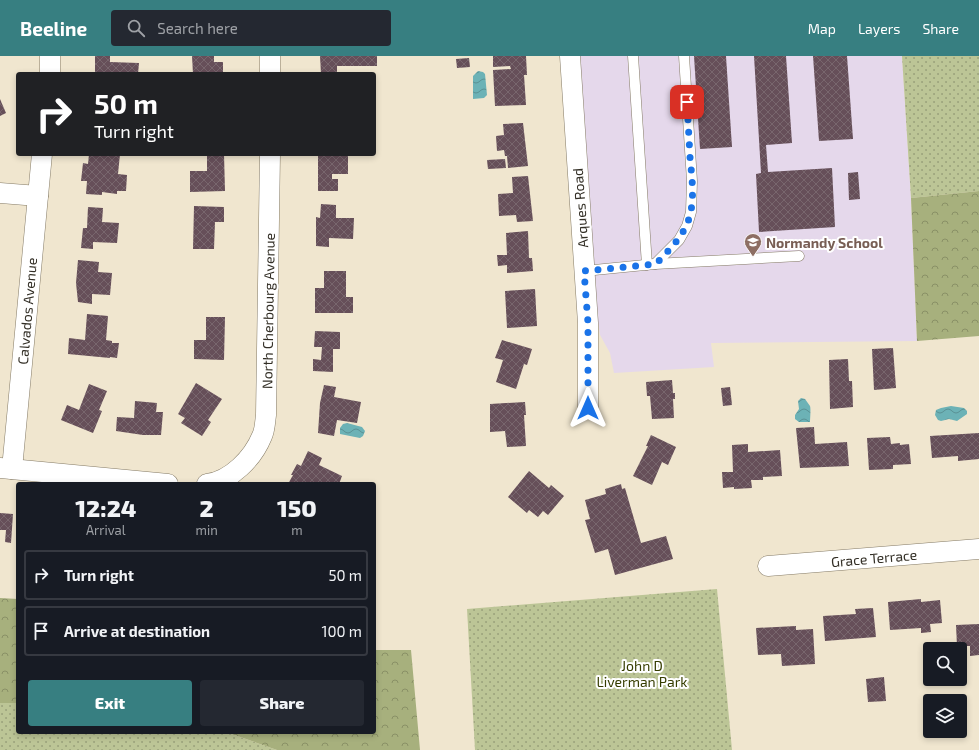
<!DOCTYPE html>
<style>
body{margin:0;font-family:"Exo 2",sans-serif;background:#242831;color:#f1f3f6;height:100vh;display:flex;flex-direction:column;font-size:15px;white-space:nowrap}
*{box-sizing:border-box;margin:0}
p{font-size:13px;color:#9ea1a6}
.icon{flex:none;width:22px;height:22px;fill:none;stroke:currentColor;stroke-width:2;stroke-linecap:round;stroke-linejoin:round}
.map{position:relative;flex:1;overflow:hidden}
.sheet{position:absolute;left:16px;top:426px;width:360px;height:252px;display:flex;flex-direction:column;background:#171b24;border-radius:4px;box-shadow:0 2px 6px #0003}
.sheet>*{flex:none}
.guide{position:absolute;left:16px;top:16px;width:360px;height:84px;border-radius:4px;box-shadow:0 2px 6px #0003;background:#202124;color:#fff;overflow:hidden}
.buttons{position:absolute;left:923px;top:586px;display:grid;gap:8px}
.buttons a{display:grid;place-items:center;width:44px;height:44px;border-radius:4px;background:#171b24;box-shadow:0 2px 6px #0003;font-size:20px}
.pin{position:absolute;display:grid;place-items:center;width:34px;height:34px;color:#fff;margin:-17px;border-radius:8px;box-shadow:0 2px 6px #0006}
.me{position:absolute;width:44px;margin:-22px;rotate:0deg;stroke-linejoin:round;filter:drop-shadow(0 0 3px #0008)}
.turn{display:flex;align-items:center;gap:14px;height:84px;padding:0 12px;font-size:18px}
.turn .icon{width:52px;height:52px;stroke-width:2.5}
.turn b{display:block;font-size:28px;line-height:34px}
.eta{display:flex;justify-content:space-evenly;align-items:center;height:68px;text-align:center}
.eta b{font-size:24px;font-weight:800;line-height:28px}
.button{display:flex;gap:8px;margin-top:auto;padding:8px 12px}
.button a{flex:1;height:46px;border-radius:4px;background:#377f81;color:#fff;font-size:16px;font-weight:800;line-height:46px;text-align:center}
.button a+a{background:#242831;color:#f1f3f6}
ul{padding:0;list-style:none}
li{display:flex;align-items:center;gap:12px;height:50px;margin:0 8px 6px;padding:0 4px;border:2px solid #363941;border-radius:4px}
li div{flex:1}
li b{display:block;font-size:15px}
li em{font-style:normal}
header{display:flex;align-items:center;gap:24px;box-sizing:border-box;height:56px;padding:0 20px;background:#377f81;color:#fff}
header strong{font-size:19px}
nav{display:flex;gap:22px;margin-inline-start:auto;font-size:14px}
.search{width:280px;height:36px;background:#242831;display:flex;align-items:center;gap:10px;box-sizing:border-box;padding:0 14px;border-radius:4px;color:#9ea1a6;font-size:15px}
.map>svg:first-child{display:block}
.education{fill:#e5d8eb}
.green{fill:url(#green-dots)}
.forest{fill:url(#forest-crowns)}
.water{fill:url(#water-waves)}
.building{fill:url(#building-cross-hatch)}
.lines{fill:none;stroke-linecap:round;stroke-linejoin:round}
.lane-casing{stroke:#857b66;stroke-width:11}
.street-casing{stroke:#857b66;stroke-width:21}
.lane{stroke:#fff;stroke-width:10}
.street{stroke:#fff;stroke-width:20}
.route{stroke:#1a73e8;stroke-width:7;stroke-dasharray:0 12.6}
.labels{text-anchor:middle;dominant-baseline:central;stroke-width:4;stroke-linejoin:round;paint-order:stroke}
.street-label{font-size:14px;fill:#332f26;stroke:#fff}
.education-label{font-size:14px;font-weight:bold;fill:#785e54;stroke:#fff;text-anchor:start}
.park-label{font-size:14px;fill:#363d00;stroke:#fff}
</style>
<header>
<strong>Beeline</strong>
<div class="search"><svg class="icon" aria-label="search" viewBox="0 0 24 24"><circle cx="10" cy="10" r="6"/><path d="M15 15l6 6"/></svg>Search here</div>
<nav><a>Map</a><a>Layers</a><a>Share</a></nav>
</header>
<div class="map">
<svg width="979" height="694" viewBox="0 0 979 694">
<defs>
<pattern id="green-dots" width="8" height="8" patternUnits="userSpaceOnUse"><rect width="8" height="8" fill="#bcc596"/><path d="M2 2h.1M6 6h.1" fill="none" stroke="#99a07a" stroke-width="1.8" stroke-linecap="round"/></pattern>
<pattern id="forest-crowns" width="20" height="18" patternUnits="userSpaceOnUse"><rect width="20" height="18" fill="#a7b07d"/><path d="M2 6a3 3 0 1 1 6 0M12 15a3 3 0 1 1 6 0" fill="none" stroke="#899066"/></pattern>
<pattern id="water-waves" width="16" height="10" patternUnits="userSpaceOnUse"><rect width="16" height="10" fill="#6cb2b6"/><path d="M0 5q4-4 8 0t8 0" fill="none" stroke="#599194"/></pattern>
<pattern id="building-cross-hatch" width="8" height="8" patternUnits="userSpaceOnUse"><rect width="8" height="8" fill="#664f59"/><path d="M0 0l8 8M0 8l8-8" fill="none" stroke="#78666d"/></pattern>
</defs>
<rect width="100%" height="100%" fill="#f0e6cf"/>
<!-- education -->
<path class="education" d="M580,0H902L911,142L917,285L711,287L714,311L614,317L610,297L600,279L597,259Z"/>
<!-- green -->
<g class="green">
<path d="M902,0H979V135L911,142Z"/>
<path d="M717,533L732,694H475L467,553Z"/>
<path d="M0,647H18V676H226L277,694H0Z"/>
</g>
<!-- forest -->
<g class="forest">
<path d="M979,135V280L917,285L911,142Z"/>
<path d="M0,542L18,543V647H0Z"/>
<path d="M374,594H411L420,694H277L226,676H374Z"/>
</g>
<!-- water -->
<g class="water">
<path d="M478,15L483,16L485,18L487,39L484,42L473,43V20Z"/>
<path d="M801,342L805,343L810,350C811,352 810,365 810,366H799L795,363V359L799,353L798,345Z"/>
<path d="M951,350L964,352L967,355V358L957,365L949,363L941,365L938,364L935,359L936,354L941,352Z"/>
<path d="M343,368L347,367L362,371L365,375L363,380L360,382L340,378V372Z"/>
</g>
<!-- building -->
<g class="building">
<path d="M95,0H110V6L139,7L138,18H95Z"/>
<path d="M192,0H214V6H223V18H193Z"/>
<path d="M320,0H377V10H337V18H321Z"/>
<path d="M493,0H526L527,19H524L526,49L495,50L493,14L511,13L510,10L493,11Z"/>
<path d="M694,0H726L732,91L700,93Z"/>
<path d="M754,0H786L792,87L766,89L768,116L832,112L835,171L759,176L756,118L761,117Z"/>
<path d="M813,0H847L853,83L819,85Z"/>
<path d="M469,2L470,11L457,12L456,3Z"/>
<path d="M0,43L6,57L0,60Z"/>
<path d="M523,67L528,110L508,112L507,100H505L504,94L497,95L496,80L504,79L503,68Z"/>
<path d="M89,98H120L118,118L127,119L126,135H117V138L102,136V139L86,138L87,125H81L83,107L88,108Z"/>
<path d="M207,98H224L225,135L190,136V115H207Z"/>
<path d="M318,98H348V118H332V123H338V135H318Z"/>
<path d="M505,103L506,112L488,113L487,104Z"/>
<path d="M858,116L860,143L849,144L848,117Z"/>
<path d="M528,120L533,165L517,166L516,159L499,160L498,138L513,137L512,121Z"/>
<path d="M321,148L336,149V162H354L353,183L329,182V191L316,190V161L320,162Z"/>
<path d="M194,150L224,151V166H215L214,193H193Z"/>
<path d="M88,151L103,152L102,166L119,167L117,187L93,186V193L81,192L83,172H87Z"/>
<path d="M528,175L529,202H532L533,215L507,217V209L498,210L497,199H507L506,177Z"/>
<path d="M78,204L99,206L98,216L112,217L110,239L92,238V248L78,246L76,227Z"/>
<path d="M324,215H346V241H353V257H315V232H324Z"/>
<path d="M535,233L537,270L507,272L505,235Z"/>
<path d="M87,258L108,260L106,284L112,285V287H119L117,302L110,301V302L68,298L69,282L85,284Z"/>
<path d="M206,261H225L224,304L194,303V284H206Z"/>
<path d="M315,275L340,276V293H333V316L313,315V303L321,304L322,291H314Z"/>
<path d="M502,284L532,293L527,309L524,308L516,333L496,326L503,304L495,302Z"/>
<path d="M893,292L896,332L874,334L872,293Z"/>
<path d="M848,303L849,325H852L853,351L830,353L829,304Z"/>
<path d="M672,324L673,337H675V343H673L674,362L652,363L650,340H647L646,326Z"/>
<path d="M196,327L222,343L208,364L211,366L202,380L181,367L185,362L178,358Z"/>
<path d="M89,328L107,335L99,354L102,355L93,377L61,364L67,349L79,354Z"/>
<path d="M324,329L336,331L334,341L361,346L357,367L337,364L334,380L318,377L320,347Z"/>
<path d="M730,331L732,349L723,350L721,332Z"/>
<path d="M135,345L157,347L156,356H163L161,379H143L116,375L117,361L134,362Z"/>
<path d="M525,346L526,359H524L526,390L507,391L505,375L490,376V348Z"/>
<path d="M814,371L815,388L847,386L849,410L800,412L796,372Z"/>
<path d="M979,377V403L958,405V400L932,402L930,380Z"/>
<path d="M651,379L676,391L668,409L662,406L652,429L633,420L648,390H646Z"/>
<path d="M890,381L891,388L900,387V389L909,388L911,408L893,409V413L869,414L867,382Z"/>
<path d="M748,388V396L780,394L782,420L763,421V424H751L752,432L734,433V431L723,432L722,416H733L732,389Z"/>
<path d="M308,395L322,402L319,409L342,420L339,428H288L293,419H291L297,408L301,410Z"/>
<path d="M529,415L549,432L551,429L564,440L548,459L543,455L538,461L529,454L527,457L508,441Z"/>
<path d="M621,428L622,433L625,432L641,487L666,480L673,503L615,519L608,493L595,497L585,464L590,463L585,444L606,438L605,433Z"/>
<path d="M0,457L13,458L11,487L5,486L6,474H0Z"/>
<path d="M921,543V546L940,544L942,567L930,568L931,576L921,577V572L890,574L888,546Z"/>
<path d="M873,552L876,581L825,585L823,560L856,558L855,553Z"/>
<path d="M979,568V599L970,600V590H957L956,569Z"/>
<path d="M796,570V574L813,573L815,608L782,610L781,598L758,599L756,572Z"/>
<path d="M884,621L886,645L868,646L866,623Z"/>
</g>
<g class="lines">
<defs>
<g id="lane">
<path d="M633,0L647,209"/>
<path d="M655,208L679,184L687,170L691,156L692,125L684,0"/>
<path d="M584,215L655,208L799,200"/>
</g>
<g id="street">
<path d="M270,0V18"/>
<path d="M570,0L588,267V352"/>
<path d="M50,18V0"/>
<path d="M0,137L38,140"/>
<path d="M0,412L168,428"/>
<path d="M12,413L42,98"/>
<path d="M207,428C231,425 253,402 262,380C265,374 265,366 266,359L270,98"/>
<path d="M768,510L979,493"/>
</g>
</defs>
<!-- lane casing -->
<use href="#lane" class="lane-casing"/>
<!-- street casing -->
<use href="#street" class="street-casing"/>
<!-- lane -->
<use href="#lane" class="lane"/>
<!-- street -->
<use href="#street" class="street"/>
</g>
<g class="lines">
<!-- route -->
<path class="route" d="M588,352V267L584,215L656,208C667,196 679,185 686,170C696,150 692,123 690,101C689,82 688,64 687,46"/>
</g>
<!-- icons -->
<defs>
<symbol id="school-pin" viewBox="-11 -11 22 30"><path d="M0 17L-7.5 6A9.5 9.5 0 1 1 7.5 6Z" fill="#8d6e63" stroke="#fff"/><path d="M0-5L7-2L0 1L-7-2ZM-4 1L0 2.5L4 1V4Q0 6-4 4Z" fill="#fff"/></symbol>
</defs>
<g fill-rule="evenodd">
<use href="#school-pin" x="743" y="176" width="20" height="27"/>
</g>
<g class="labels">
<!-- street labels -->
<g class="street-label">
<text transform="translate(580 152) rotate(-94)">Arques Road</text>
<text transform="translate(27 255) rotate(-85)">Calvados Avenue</text>
<text transform="translate(268 255) rotate(-89)">North Cherbourg Avenue</text>
<text transform="translate(874 502) rotate(-5)">Grace Terrace</text>
</g>
<!-- education labels -->
<g class="education-label">
<text x="766" y="186">Normandy School</text>
</g>
<!-- park labels -->
<g class="park-label">
<text x="642" y="609">John D<tspan x="642" dy="16">Liverman Park</tspan></text>
</g>
</g>
</svg>
<div class="buttons">
<a><svg class="icon" aria-label="search" viewBox="0 0 24 24"><circle cx="10" cy="10" r="6"/><path d="M15 15l6 6"/></svg></a>
<a><svg class="icon" aria-label="layers" viewBox="0 0 24 24"><path d="M12 4l9 5-9 5-9-5zM3 14l9 5 9-5"/></svg></a>
</div>
<div class="pin" style="left:687px;top:46px;background:#d93025"><svg class="icon" aria-label="arrive" viewBox="0 0 24 24"><path d="M6 21V4h12l-3 4 3 4H6"/></svg></div>
<svg class="me" style="left:588px;top:352px" viewBox="-20 -20 40 40"><path d="M0-17L14 15 0 8-14 15z" fill="#1a73e8" stroke="#fff" stroke-width="4"/></svg>
<div class="guide">
<div class="turn"><svg class="icon" aria-label="right" viewBox="0 0 24 24"><path d="M7 20v-9h11M14 6l5 5-5 5"/></svg><div><b>50 m</b>Turn right</div></div>
</div>
<section class="sheet">
<div class="eta">
<div><b>12:24</b><p>Arrival</p></div>
<div><b>2</b><p>min</p></div>
<div><b>150</b><p>m</p></div>
</div>
<ul>
<li><svg class="icon" aria-label="right" viewBox="0 0 24 24"><path d="M7 20v-9h11M14 6l5 5-5 5"/></svg><div><b>Turn right</b></div><em>50 m</em></li>
<li><svg class="icon" aria-label="arrive" viewBox="0 0 24 24"><path d="M6 21V4h12l-3 4 3 4H6"/></svg><div><b>Arrive at destination</b></div><em>100 m</em></li>
</ul>
<div class="button"><a>Exit</a><a>Share</a></div>
</section>
</div>
